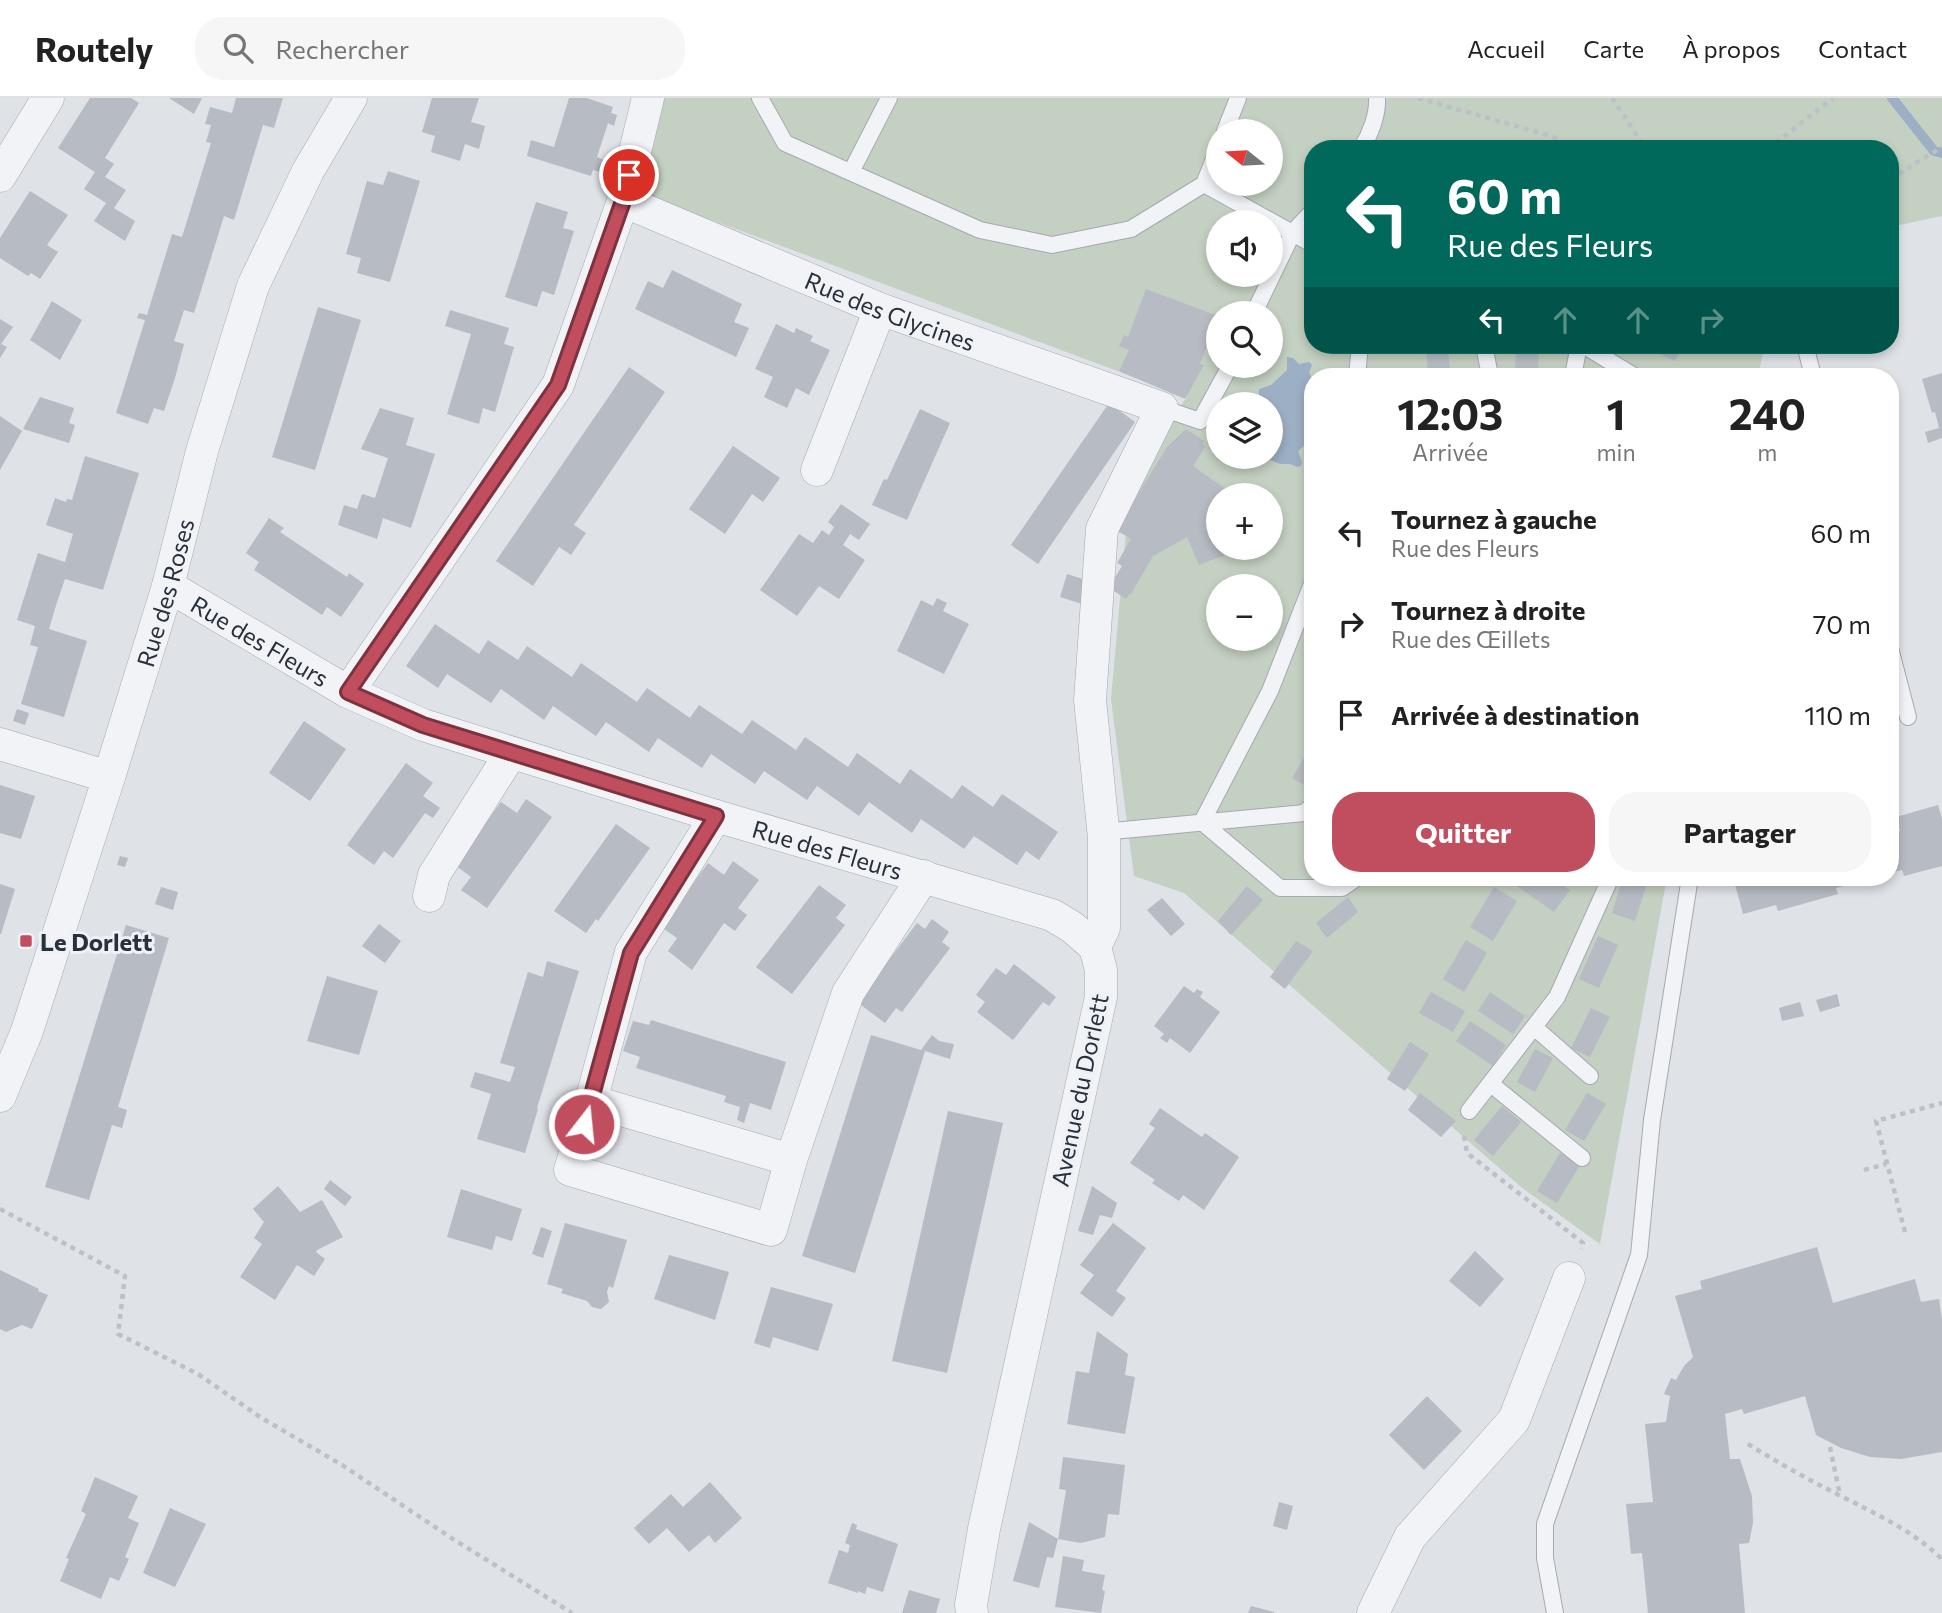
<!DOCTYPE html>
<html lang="fr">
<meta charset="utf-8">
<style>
body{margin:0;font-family:Commissioner,sans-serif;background:#f6f6f6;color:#222;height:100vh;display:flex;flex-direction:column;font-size:26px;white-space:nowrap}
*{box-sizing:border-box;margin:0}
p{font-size:23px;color:#767676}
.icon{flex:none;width:38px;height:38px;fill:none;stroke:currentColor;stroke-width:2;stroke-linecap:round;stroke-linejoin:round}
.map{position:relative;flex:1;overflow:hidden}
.details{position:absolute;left:1304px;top:270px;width:595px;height:518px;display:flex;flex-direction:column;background:#fff;border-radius:28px;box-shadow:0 4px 10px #0003}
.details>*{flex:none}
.hud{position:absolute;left:1304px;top:42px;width:595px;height:214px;border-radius:28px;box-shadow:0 4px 10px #0003;background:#00695c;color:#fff;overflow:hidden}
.needle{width:46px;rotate:288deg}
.tools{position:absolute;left:1206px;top:21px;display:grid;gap:14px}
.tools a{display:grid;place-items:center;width:77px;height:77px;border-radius:50%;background:#fff;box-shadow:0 4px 10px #0003;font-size:35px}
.pin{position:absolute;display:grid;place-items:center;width:60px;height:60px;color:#fff;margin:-30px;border:4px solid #fff;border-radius:50%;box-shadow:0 2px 7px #0007}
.me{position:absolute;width:77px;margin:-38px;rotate:16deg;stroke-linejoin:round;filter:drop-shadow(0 0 5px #0008)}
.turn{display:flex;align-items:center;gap:24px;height:147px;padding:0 28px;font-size:32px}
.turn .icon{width:91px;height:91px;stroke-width:2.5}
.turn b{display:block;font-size:49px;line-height:60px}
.lanes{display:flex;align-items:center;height:66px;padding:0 28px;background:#0003;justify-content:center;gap:35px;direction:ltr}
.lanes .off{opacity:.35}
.eta{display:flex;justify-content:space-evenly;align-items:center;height:119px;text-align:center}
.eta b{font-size:42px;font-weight:700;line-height:49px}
.primary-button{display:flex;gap:14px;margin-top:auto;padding:14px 28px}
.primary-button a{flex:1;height:80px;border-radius:28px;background:#c14e5e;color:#fff;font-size:28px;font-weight:700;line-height:80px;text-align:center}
.primary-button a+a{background:#f6f6f6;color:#222}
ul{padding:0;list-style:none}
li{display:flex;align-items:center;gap:21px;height:91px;padding:0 28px}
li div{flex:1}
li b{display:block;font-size:26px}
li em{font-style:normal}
header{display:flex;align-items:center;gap:42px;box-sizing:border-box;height:98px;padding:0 35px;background:#fff;border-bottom:2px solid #e0e0e0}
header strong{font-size:33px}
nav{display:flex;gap:38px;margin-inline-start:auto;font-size:24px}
.search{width:490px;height:63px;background:#f6f6f6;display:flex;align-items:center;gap:18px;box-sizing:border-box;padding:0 24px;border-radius:28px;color:#767676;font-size:26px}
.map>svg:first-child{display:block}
.green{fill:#c4d0c1;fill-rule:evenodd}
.water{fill:#9dafc4}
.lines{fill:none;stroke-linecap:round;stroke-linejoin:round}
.stream{stroke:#9dafc4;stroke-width:10}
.building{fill:#b7bbc3}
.lane-casing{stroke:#a5a9b0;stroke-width:18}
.street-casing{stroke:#a5a9b0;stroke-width:33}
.path{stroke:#bdc0c6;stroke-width:4.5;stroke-dasharray:5 5;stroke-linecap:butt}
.lane{stroke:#f1f3f6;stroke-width:16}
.street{stroke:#f1f3f6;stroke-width:32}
.route-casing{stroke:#7d333d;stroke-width:18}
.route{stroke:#c14e5e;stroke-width:12}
.poi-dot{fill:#c14e5e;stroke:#eef1f5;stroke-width:2.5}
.labels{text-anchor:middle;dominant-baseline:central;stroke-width:6;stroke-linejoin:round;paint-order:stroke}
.street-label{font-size:24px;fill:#29303c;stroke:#eef1f5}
.poi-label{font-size:24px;font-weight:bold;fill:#29303c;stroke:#eef1f5;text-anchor:start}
</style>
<header>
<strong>Routely</strong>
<div class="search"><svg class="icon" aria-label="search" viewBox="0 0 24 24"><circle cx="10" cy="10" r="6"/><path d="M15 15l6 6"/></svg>Rechercher</div>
<nav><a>Accueil</a><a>Carte</a><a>À propos</a><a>Contact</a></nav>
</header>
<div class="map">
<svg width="1942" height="1515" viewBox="0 0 1942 1515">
<rect width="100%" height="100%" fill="#dfe2e7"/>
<!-- green -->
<path class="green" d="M664,0H1942V118L1890,129V51H1312V247H1758L1763,254L1758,278H1312V779H1667L1600,1146L1521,1089L1184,795L1134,778L1111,601L1128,412L1175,315L1187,299L642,96ZM1218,33H1270V86H1218ZM1218,124H1270V177H1218ZM1218,215H1270V268H1218ZM1218,306H1270V359H1218ZM1218,397H1270V450H1218ZM1218,488H1270V541H1218Z"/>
<!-- water -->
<path class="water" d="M1287,259L1293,260L1299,266L1309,264L1312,267L1309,275L1312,280V341L1298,353L1302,364L1301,368L1297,369C1290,365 1289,366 1282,366C1276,366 1269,360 1261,359H1270V306H1255L1259,302V291L1271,287L1287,272Z"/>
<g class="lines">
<!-- stream -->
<path class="stream" d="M1892,0L1934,53L1942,55"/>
</g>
<!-- building -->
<g class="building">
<path d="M90,0H131L139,5L105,60L114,66L105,79L126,92L114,110L135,123L125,143L94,123L106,105L84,91L95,74L58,50Z"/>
<path d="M169,0H202L194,16Z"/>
<path d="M236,0H283L274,30L263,27L234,122L224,118L194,215L184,212L174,243L184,246L175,280L164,313L154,310L148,326L116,315L145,222L137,220L139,215L147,217L172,136L182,139L211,45L206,44L211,27L205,26L210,9L232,15Z"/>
<path d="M432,0H479L471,24L485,28L479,51L465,46L460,63L431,54L435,38L422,34Z"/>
<path d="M569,0H587L613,9L611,15L617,17L614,28L608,25L597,59L604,62L600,74L593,72L591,78L527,58L531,42L554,49Z"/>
<path d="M388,73L420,83L390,184L357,175L361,160L346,156L367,83L383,87Z"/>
<path d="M30,93L68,117L47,147L58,154L40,181L31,175L28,178L0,160V140Z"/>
<path d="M536,104L568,114L563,130L574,133L554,197L542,193L537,209L505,199Z"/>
<path d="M672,172L742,206L734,224L749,230L736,259L635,211L648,183L663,190Z"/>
<path d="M1146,191L1218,218L1200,266L1204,267L1185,301L1119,273L1129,252L1119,248L1124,237L1128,239Z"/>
<path d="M52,203L82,222L60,262L30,242Z"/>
<path d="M318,209L361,222L315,372L272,359Z"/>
<path d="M450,212L509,230L504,246L514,249L495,314L483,310L479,326L447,316L471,236L445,228Z"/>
<path d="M0,221L13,229L1,246L7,249L0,260Z"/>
<path d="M776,226L794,235L796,230L813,238L810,243L830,252L809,297L796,290L787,310L764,299L773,279L755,271Z"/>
<path d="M1426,247H1448L1450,275L1428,277Z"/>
<path d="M1516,247H1539L1538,278H1515Z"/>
<path d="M1658,247H1683L1675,263L1655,254Z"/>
<path d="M629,269L665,294L574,427L586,435L571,457L559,449L533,488L496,463Z"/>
<path d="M1942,275V340L1928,345L1925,334L1939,330L1935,314L1932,315L1922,281Z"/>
<path d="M40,299L74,310L69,325L75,327L69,345L23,331Z"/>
<path d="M1109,305L1135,324L1038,466L1011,447Z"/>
<path d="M380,310L414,320L406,347L435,356L411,430L383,420L377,441L338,427L344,407L357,411L362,396L375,400L388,360L361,351Z"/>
<path d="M920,311L950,325L907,422L872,407L884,381L887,382Z"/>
<path d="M0,318L22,333L0,372Z"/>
<path d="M1186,331L1204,343L1203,346L1205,349L1193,368L1234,397H1218V450H1225L1228,456L1199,467L1187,439L1153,458L1131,496L1130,495L1126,501L1111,491L1114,486L1112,484L1122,468L1117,465L1131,441L1116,432L1167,349Z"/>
<path d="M733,348L780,380L763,404L752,396L725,436L689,411Z"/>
<path d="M85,358L139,375L103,492L65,481L57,504L49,531L87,543L64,619L21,606L38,549L30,547L35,528L17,522L38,455L65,464L73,436L46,427L55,400L66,404L67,401L72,402Z"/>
<path d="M841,406L870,426L859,442L850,436L843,447L865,462L839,501L819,488L797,518L760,492L799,436L813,445L822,432L829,437L834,429L828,424Z"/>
<path d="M269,420L284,430L280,434L347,479L349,475L364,486L341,519L327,509L322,517L254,472L259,464L246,455Z"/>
<path d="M1067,476L1089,483L1082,506L1060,499Z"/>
<path d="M937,500L947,505L943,513L969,526L944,576L897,553L921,502L933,508Z"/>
<path d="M435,526L479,556L488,542L518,562L527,548L572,579L581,565L637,604L647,590L690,620L699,607L742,636L752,622L796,652L805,639L848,669L857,655L900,686L910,671L952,701L962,687L993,709L1002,696L1058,734L1039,762L1026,753L1017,767L974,738L964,751L921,721L912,735L869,704L859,718L817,688L807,702L764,673L755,686L711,656L702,670L658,640L649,654L606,624L596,638L553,608L544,622L501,591L491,605L447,576L438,590L406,568Z"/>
<path d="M17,611L29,615L25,627L13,623Z"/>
<path d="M304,623L346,651L310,703L269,675Z"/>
<path d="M1312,646V689L1311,691L1292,680Z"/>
<path d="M406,665L433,685L423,698L440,710L433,720L425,715L393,760L384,753L374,767L347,747Z"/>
<path d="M0,687L35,698L21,741L0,735Z"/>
<path d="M526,701L552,719L487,810L461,792L471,779L455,767L501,704L517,715Z"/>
<path d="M1938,707L1942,721V768L1904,778L1902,772L1890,775V730L1892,735L1900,733L1896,719Z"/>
<path d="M616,726L650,750L598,823L596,821L586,835L554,813Z"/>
<path d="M120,758L128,760L125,769L117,767Z"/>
<path d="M733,763L759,782L738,810L747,817L735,833L724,825L692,872L668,853L677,840L661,829L708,765L724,777Z"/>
<path d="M1519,779H1551L1570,792L1554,814L1514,786Z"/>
<path d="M1623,779H1649L1635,823L1612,815Z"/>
<path d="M1733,779H1873V780L1836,790L1838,796L1778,813L1776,807L1743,816Z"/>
<path d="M0,786L15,791L1,836H0Z"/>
<path d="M819,787L846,807L836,820L845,827L792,896L756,869Z"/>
<path d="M1247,788L1263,802L1231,837L1218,823Z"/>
<path d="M161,789L178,794L173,812L155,806Z"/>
<path d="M1494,789L1517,803L1493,843L1470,829Z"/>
<path d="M1348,799L1358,814L1327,840L1316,825Z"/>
<path d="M1162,800L1185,826L1171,838L1147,812Z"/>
<path d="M932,821L949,834L942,844L950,850L902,914L896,910L885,925L857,904L917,825L925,831Z"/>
<path d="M379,826L401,843L385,865L362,848Z"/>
<path d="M126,827L169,840L118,1009L127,1012L122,1030L112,1027L89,1102L45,1089Z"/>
<path d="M1598,838L1618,847L1599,890L1579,881Z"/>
<path d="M1466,842L1487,855L1464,894L1443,881Z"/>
<path d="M1296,843L1313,853L1285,891L1270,879Z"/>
<path d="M547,863L579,873L537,1010L538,1011L525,1055L477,1041L491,996L470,989L475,974L510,984L515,969L500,965L528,874L543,879Z"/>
<path d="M1014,866L1056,899L1049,908L1043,904L1013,942L977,914L985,904L976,897L996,870L1006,877Z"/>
<path d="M327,878L378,893L359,957L307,943Z"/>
<path d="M1184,888L1194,895L1197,891L1203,894L1200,899L1220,914L1190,955L1170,940L1167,945L1160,940L1164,936L1154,928Z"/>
<path d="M1431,894L1465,913L1453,934L1419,915Z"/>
<path d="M1490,894L1525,918L1513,936L1478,913Z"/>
<path d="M1837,896L1840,908L1820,914L1816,902Z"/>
<path d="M1800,904L1804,918L1782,923L1779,910Z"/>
<path d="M1591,910L1610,919L1590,959L1571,950Z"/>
<path d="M651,922L786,964L771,1012L750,1005L744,1025L737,1022L740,1009L724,1004L726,998L636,970L640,959L623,953L633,923L649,927Z"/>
<path d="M1470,923L1506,947L1493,968L1456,943Z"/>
<path d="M871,937L921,952L932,937L939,943L954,946L950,961L925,953L855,1175L802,1158Z"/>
<path d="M1410,944L1429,956L1405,993L1387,981Z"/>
<path d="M1535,951L1553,960L1535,994L1517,984Z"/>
<path d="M1420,995L1456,1023L1441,1039L1408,1012Z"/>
<path d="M1587,995L1606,1006L1584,1043L1565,1032Z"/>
<path d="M1502,1008L1521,1024L1493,1058L1474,1042Z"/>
<path d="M1160,1010L1202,1039L1205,1035L1239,1059L1204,1112L1183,1097L1179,1103L1152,1085L1155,1082L1130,1065L1155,1030L1149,1026Z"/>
<path d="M948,1013L1003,1025L947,1275L892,1263Z"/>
<path d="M1560,1055L1580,1067L1557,1105L1537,1093Z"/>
<path d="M330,1082L352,1099L345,1108L324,1091Z"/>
<path d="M278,1088L300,1114L322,1102L343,1139L317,1152L316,1154L325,1161L314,1178L297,1167L275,1202L240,1179L262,1146L254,1140L264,1124L253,1111Z"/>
<path d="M1092,1088L1117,1105L1112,1120L1100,1117L1093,1137L1078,1133Z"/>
<path d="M461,1091L522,1111L512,1143L496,1138L492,1152L447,1139Z"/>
<path d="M565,1125L627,1142L613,1190L609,1188L607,1194L609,1204L601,1211L592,1209L587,1203L561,1195L563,1191L547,1186Z"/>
<path d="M1113,1125L1146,1150L1116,1193L1126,1200L1112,1219L1080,1195L1094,1177L1080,1167Z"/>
<path d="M541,1129L552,1133L543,1160L532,1156Z"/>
<path d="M1817,1149L1833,1205L1915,1181L1921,1204L1939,1201L1942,1222V1354L1901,1361L1870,1359L1841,1350L1816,1337L1805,1298L1744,1316L1742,1311L1725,1316L1730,1361H1740L1752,1398L1753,1425L1749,1445L1739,1446L1745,1515H1648L1642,1455L1631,1456L1626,1406L1653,1404L1645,1326L1666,1324L1670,1298L1664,1296L1671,1280L1676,1282L1684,1268L1693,1259L1675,1198L1702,1191L1700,1183Z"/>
<path d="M1475,1153L1504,1181L1480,1209L1449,1183Z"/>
<path d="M669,1157L729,1174L715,1222L654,1201Z"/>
<path d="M0,1172L39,1191L38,1193L48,1197L32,1231L22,1227L6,1234L0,1231Z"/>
<path d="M771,1189L833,1206L818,1253L773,1239L770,1250L754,1245Z"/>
<path d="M1097,1233L1128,1256L1125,1277L1135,1279L1125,1336L1067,1326L1076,1273L1089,1275Z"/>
<path d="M1427,1298L1462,1333L1424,1372L1389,1337Z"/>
<path d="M1063,1359L1125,1367L1119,1417L1108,1416L1105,1439L1081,1445L1058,1441L1066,1392L1059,1391Z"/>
<path d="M95,1379L138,1398L128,1420L139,1425L125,1459L129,1461L119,1483L110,1479L101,1501L60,1483L69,1461L66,1460L86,1416L81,1413Z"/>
<path d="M710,1384L742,1420L715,1445L709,1437L689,1454L667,1430L649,1446L634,1430L671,1396L683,1409Z"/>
<path d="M1279,1404L1293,1408L1287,1432L1273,1428Z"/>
<path d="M170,1410L206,1426L175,1489L143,1475Z"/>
<path d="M1029,1424L1058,1441L1053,1460L1047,1459L1039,1490L1013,1483Z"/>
<path d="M852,1425L857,1427L856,1431L898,1446L883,1494L867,1489L865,1496L858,1493V1495L828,1485L839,1452L848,1455L850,1447L845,1445Z"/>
<path d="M1063,1458L1084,1462L1082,1473L1105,1477L1102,1492L1105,1493L1101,1515L1055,1509Z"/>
<path d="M909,1492L940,1501L936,1515H902Z"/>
<path d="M1251,1508L1274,1514V1515H1248Z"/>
</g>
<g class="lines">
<defs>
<g id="lane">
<path d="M760,0L785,45L980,132L1052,147L1131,131L1204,86L1218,51"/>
<path d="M1225,33L1238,0"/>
<path d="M1361,51C1370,37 1378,17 1377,0"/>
<path d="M851,74L889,0"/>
<path d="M1204,86L1312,146"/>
<path d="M1254,215L1293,134L1312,114"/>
<path d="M1484,247L1490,278"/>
<path d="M1583,247L1634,278"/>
<path d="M1805,247L1813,278"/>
<path d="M1357,278L1360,247"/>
<path d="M1573,278L1579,247"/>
<path d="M1162,310L1200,323L1230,268"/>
<path d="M1890,550L1908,619"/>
<path d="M1202,724L1270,593L1312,486"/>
<path d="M1202,724L1280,790H1342L1358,779"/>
<path d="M1102,734L1304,715L1312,708"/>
<path d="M1534,929L1590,978"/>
<path d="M1491,986L1582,1060"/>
<path d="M1469,1013L1557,899L1611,779"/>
<path d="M1555,1515L1545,1460V1426L1639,1157L1652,1022L1690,779"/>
</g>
<g id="street">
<path d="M0,78L48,0"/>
<path id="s1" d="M623,103L880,211L1162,310L1102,431L1090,602L1104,740V830L1095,849L1101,872V899L984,1431L971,1507L972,1515"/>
<path d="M817,372L880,211"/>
<path id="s2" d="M168,488L348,594L423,627L716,718L1052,817L1072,829L1095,849"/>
<path d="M348,594L558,287L623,103L648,0"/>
<path d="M0,646L109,679"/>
<path d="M429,798L434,777L511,655"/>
<path id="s3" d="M0,998L27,933L109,679L168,488L202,353L253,188L308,73L351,0"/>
<path d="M591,1003L631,854L716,718"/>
<path d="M791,1062L591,1003L570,1072L771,1132L791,1062L848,895L924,778"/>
<path d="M1373,1515L1410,1439L1514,1322L1569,1180"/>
</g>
</defs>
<!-- lane casing -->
<use href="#lane" class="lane-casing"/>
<!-- street casing -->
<use href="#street" class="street-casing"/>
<!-- path -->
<g class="path">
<path d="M1418,0L1551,38L1578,51"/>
<path d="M1612,0L1646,51"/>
<path d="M1768,51L1833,0"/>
<path d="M1890,81L1942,49"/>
<path d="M1464,1038L1467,1055L1583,1145L1581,1151"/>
<path d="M1864,1072L1886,1066"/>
<path d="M0,1111L125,1178L118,1236L198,1276L260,1319L342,1367L453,1441L572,1515"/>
<path d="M1905,1134L1876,1023L1942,1005"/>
<path d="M1748,1346C1777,1364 1807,1381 1837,1396C1877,1417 1909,1430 1942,1461"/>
<path d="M1830,1349L1840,1397"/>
</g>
<!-- lane -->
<use href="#lane" class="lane"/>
<!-- street -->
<use href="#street" class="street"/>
</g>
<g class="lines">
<defs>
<path id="route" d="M584,1026L631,855L716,718L423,627L348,594L558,287L623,103L629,77"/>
</defs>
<!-- route casing -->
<use href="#route" class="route-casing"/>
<!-- route -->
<use href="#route" class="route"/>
</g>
<!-- markers -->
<rect class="poi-dot" x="19" y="836" width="14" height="14" rx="3.5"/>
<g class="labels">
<!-- street labels -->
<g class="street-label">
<text stroke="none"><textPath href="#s1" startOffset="289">Rue des Glycines</textPath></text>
<text stroke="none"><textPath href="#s3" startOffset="530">Rue des Roses</textPath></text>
<text stroke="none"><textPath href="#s2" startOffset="107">Rue des Fleurs</textPath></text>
<text stroke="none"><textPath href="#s2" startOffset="714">Rue des Fleurs</textPath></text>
<text transform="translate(1079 992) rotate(-78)">Avenue du Dorlett</text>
</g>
<!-- poi labels -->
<g class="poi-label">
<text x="40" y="843">Le Dorlett</text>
</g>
</g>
</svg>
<div class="tools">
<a><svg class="needle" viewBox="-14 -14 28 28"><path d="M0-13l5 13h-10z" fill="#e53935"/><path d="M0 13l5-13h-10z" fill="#767676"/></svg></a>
<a><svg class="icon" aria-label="sound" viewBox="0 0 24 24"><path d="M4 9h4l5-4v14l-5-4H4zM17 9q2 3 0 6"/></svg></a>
<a><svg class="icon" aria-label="search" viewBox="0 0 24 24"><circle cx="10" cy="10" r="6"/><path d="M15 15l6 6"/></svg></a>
<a><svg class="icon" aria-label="layers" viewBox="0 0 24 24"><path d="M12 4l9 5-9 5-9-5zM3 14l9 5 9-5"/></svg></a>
<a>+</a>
<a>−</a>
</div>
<div class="pin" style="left:629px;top:77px;background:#d93025"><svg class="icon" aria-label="arrive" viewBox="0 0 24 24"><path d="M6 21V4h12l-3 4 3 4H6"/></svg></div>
<svg class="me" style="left:584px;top:1026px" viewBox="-20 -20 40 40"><circle r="17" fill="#c14e5e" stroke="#fff" stroke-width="3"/><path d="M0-11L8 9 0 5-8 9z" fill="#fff"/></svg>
<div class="hud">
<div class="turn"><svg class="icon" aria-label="left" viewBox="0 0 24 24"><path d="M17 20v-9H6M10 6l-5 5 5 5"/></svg><div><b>60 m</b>Rue des Fleurs</div></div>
<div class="lanes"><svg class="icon" aria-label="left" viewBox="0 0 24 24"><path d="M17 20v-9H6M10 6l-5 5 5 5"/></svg><svg class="icon off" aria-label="ahead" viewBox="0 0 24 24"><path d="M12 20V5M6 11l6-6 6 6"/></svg><svg class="icon off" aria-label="ahead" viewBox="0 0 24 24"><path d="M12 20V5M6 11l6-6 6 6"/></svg><svg class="icon off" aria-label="right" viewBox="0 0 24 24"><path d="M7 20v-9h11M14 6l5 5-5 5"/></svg></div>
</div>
<section class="details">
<div class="eta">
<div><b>12:03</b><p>Arrivée</p></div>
<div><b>1</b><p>min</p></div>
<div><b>240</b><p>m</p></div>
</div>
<ul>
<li><svg class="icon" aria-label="left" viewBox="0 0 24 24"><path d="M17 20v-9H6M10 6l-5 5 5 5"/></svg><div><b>Tournez à gauche</b><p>Rue des Fleurs</p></div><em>60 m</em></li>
<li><svg class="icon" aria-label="right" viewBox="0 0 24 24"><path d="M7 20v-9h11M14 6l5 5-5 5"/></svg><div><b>Tournez à droite</b><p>Rue des Œillets</p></div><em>70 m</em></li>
<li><svg class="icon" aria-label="arrive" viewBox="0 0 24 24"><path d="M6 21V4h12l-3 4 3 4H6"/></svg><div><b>Arrivée à destination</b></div><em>110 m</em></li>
</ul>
<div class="primary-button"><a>Quitter</a><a>Partager</a></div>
</section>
</div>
